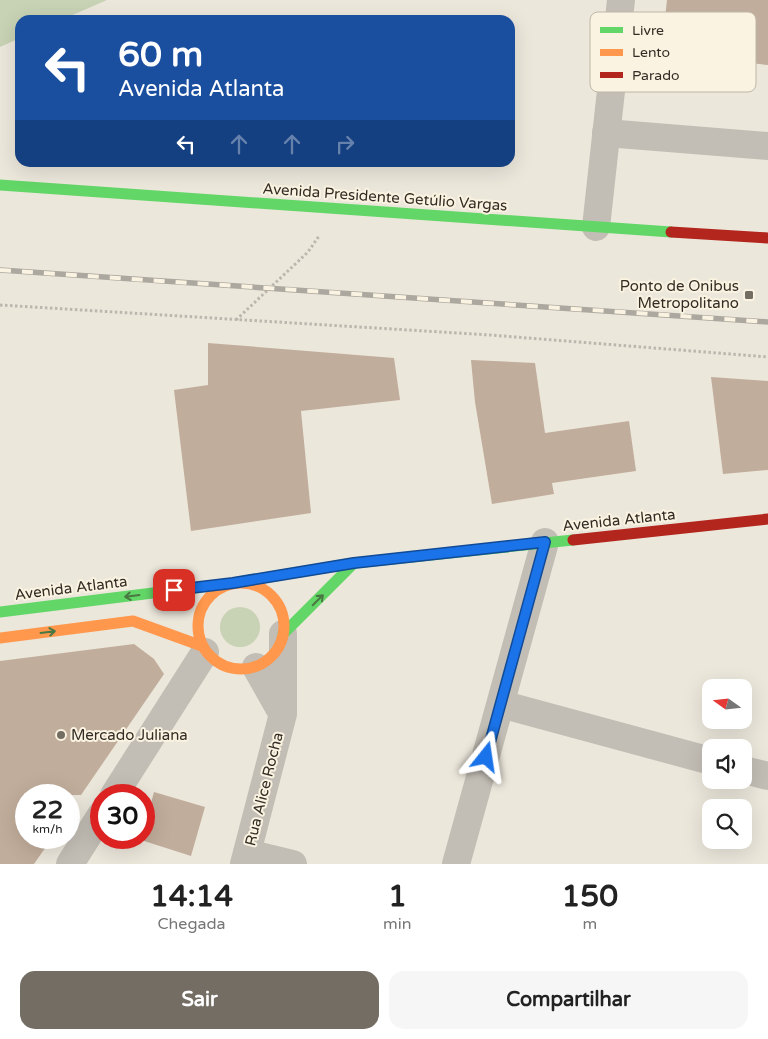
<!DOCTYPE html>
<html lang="pt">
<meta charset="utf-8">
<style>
body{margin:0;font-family:"Varela Round",sans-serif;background:#f6f6f6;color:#222;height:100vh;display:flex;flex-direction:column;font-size:19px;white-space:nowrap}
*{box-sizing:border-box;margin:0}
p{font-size:16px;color:#767676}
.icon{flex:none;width:28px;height:28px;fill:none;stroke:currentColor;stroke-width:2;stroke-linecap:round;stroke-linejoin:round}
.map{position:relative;height:864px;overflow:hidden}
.panel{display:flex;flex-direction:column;background:#fff;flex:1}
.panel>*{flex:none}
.hud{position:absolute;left:15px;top:15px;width:500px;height:152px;border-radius:15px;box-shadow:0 5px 20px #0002;background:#1a4fa0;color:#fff;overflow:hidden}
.needle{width:32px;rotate:285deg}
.fabs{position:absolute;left:702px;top:679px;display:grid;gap:10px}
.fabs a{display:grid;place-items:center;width:50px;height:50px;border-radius:10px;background:#fff;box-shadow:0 5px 20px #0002;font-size:25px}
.speed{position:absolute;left:15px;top:784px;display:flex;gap:10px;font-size:25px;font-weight:700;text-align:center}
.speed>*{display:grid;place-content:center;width:65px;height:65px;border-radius:50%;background:#fff;box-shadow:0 5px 20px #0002;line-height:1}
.speed small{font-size:12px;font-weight:400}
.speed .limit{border:8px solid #d22;background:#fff;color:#111}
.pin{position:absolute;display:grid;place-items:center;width:42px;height:42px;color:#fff;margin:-21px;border-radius:10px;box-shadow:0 2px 8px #0006}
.me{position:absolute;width:55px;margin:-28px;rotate:15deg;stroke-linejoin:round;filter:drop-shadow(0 0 4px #0008)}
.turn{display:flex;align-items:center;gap:18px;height:105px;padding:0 20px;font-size:22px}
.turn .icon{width:65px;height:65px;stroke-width:2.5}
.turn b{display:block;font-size:35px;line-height:42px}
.lanes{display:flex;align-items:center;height:48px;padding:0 20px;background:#0003;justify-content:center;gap:25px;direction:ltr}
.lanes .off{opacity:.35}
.eta{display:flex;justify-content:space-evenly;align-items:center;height:85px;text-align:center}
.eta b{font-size:30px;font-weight:700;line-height:35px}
.cta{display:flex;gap:10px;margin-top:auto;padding:10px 20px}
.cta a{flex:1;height:58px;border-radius:15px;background:#746d64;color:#fff;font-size:20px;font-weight:700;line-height:58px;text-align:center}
.cta a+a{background:#f6f6f6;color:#222}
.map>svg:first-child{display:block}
.green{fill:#c8d2b4}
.building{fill:#c1ad9b}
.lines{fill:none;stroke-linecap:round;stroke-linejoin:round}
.path{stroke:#bcb7ae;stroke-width:3;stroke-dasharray:2.5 2.5;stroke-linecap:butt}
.street{stroke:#c3beb5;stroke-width:28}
.fast{stroke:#63d668;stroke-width:11}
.slow{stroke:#ff974d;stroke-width:11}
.jam{stroke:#b3261e;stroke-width:11}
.rail-casing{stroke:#aca79f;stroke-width:5.5}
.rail{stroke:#faf3e1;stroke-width:4;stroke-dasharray:11;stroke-linecap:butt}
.oneway{stroke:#497843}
.route-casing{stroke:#114b97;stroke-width:12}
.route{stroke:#1a73e8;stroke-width:9}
.poi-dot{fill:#746d64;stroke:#faf3e1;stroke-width:2}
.labels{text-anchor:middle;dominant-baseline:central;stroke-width:4;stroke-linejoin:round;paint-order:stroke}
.street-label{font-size:15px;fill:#342c24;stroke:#faf3e1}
.poi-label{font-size:15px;fill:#342c24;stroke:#faf3e1;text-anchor:end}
.key{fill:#faf3e1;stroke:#bfb7a8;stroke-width:1}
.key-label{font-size:14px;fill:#342c24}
</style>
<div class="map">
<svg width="768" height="864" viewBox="0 0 768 864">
<rect width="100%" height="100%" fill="#ece7db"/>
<!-- green -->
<g class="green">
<path d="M0,0H107L61,20H20V38L0,47Z"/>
<circle cx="240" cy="627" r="20"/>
</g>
<!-- building -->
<g class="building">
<path d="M667,0H768V65L661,54Z"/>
<path d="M208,343L394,358L400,400L301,411L311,513L191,531L174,390L208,385Z"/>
<path d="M471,360L535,363L545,433L629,421L636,471L552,483L554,494L492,504L475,402Z"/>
<path d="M711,377L768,381V470L723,474Z"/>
<path d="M134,644L154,659L164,674L81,795H26V838H52L34,864H0V661Z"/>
<path d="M154,792L205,807L191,856L141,840V838H144V829Z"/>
</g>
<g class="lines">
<!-- path -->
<g class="path">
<path d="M0,305L490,335L768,357"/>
<path d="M236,320L308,252L319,236"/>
</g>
<!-- street -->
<g class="street">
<path d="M606,133L768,146"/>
<path d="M596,227L621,0"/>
<path d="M256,667L282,713"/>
<path d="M501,704L711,761"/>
<path d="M744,770L768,776"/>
<path d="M114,795L205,652"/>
<path d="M247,853L293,864"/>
<path d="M70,864L101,815"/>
<path d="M244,864L283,714V634"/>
<path d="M456,864L545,542"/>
</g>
<!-- fast -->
<g class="fast">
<path d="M0,185L671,232"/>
<path d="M0,612L233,583L354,563L573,540"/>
<path d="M283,634L354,563"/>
</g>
<!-- slow -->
<g class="slow">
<circle cx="241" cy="626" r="43"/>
<path d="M0,638L133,621L202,646"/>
</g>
<!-- jam -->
<g class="jam">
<path d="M671,232L768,238"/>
<path d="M573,540L768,519"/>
</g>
<defs>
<path id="rail" d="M0,270L768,322"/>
</defs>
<!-- rail casing -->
<use href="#rail" class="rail-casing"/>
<!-- rail -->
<use href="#rail" class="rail"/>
</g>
<!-- one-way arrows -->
<defs><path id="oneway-shaft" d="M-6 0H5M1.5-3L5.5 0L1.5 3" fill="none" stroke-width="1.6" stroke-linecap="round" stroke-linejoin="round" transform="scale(1.25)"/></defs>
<g class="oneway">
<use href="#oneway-shaft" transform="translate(132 596) rotate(173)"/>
<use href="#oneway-shaft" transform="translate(318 600) rotate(-45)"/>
<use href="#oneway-shaft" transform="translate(48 632) rotate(-7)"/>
</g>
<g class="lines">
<defs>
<path id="route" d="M174,590L233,583L354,563L545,542L486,757"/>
</defs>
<!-- route casing -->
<use href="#route" class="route-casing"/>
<!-- route -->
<use href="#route" class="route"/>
</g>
<!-- markers -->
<g class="poi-dot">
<rect x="744" y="290" width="10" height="10" rx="2.5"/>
<circle cx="61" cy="735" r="5"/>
</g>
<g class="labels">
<!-- street labels -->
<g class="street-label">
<text transform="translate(385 197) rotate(4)">Avenida Presidente Getúlio Vargas</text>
<text transform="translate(619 520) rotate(-6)">Avenida Atlanta</text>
<text transform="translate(71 588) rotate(-7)">Avenida Atlanta</text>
<text transform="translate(264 789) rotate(-76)">Rua Alice Rocha</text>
</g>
<!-- poi labels -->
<g class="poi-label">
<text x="739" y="286">Ponto de Onibus<tspan x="739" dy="17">Metropolitano</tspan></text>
<text x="71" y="735" text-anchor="start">Mercado Juliana</text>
</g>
</g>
<!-- legend -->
<rect x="590" y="12" width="166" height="80" rx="8" class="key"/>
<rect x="600" y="27" width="23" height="6" fill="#63d668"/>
<rect x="600" y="49" width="23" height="7" fill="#ff974d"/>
<rect x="600" y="72" width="23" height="6" fill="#b3261e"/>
<g class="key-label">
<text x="632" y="35">Livre</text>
<text x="632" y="57">Lento</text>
<text x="632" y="80">Parado</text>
</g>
</svg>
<div class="fabs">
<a><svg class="needle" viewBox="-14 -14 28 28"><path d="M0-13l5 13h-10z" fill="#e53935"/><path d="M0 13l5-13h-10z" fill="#767676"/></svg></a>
<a><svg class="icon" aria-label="sound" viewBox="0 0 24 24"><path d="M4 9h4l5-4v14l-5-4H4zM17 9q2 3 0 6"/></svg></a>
<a><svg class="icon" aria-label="search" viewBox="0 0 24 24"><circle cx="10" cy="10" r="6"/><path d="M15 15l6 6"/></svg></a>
</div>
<div class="speed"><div>22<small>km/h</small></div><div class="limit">30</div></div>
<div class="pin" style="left:174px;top:590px;background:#d93025"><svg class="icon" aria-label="arrive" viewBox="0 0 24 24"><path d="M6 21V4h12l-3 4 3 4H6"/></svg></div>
<svg class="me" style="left:486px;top:757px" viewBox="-20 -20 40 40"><path d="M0-17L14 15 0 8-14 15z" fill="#1a73e8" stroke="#fff" stroke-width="4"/></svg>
<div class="hud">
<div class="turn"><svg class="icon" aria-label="left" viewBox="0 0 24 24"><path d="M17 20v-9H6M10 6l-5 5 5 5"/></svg><div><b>60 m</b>Avenida Atlanta</div></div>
<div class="lanes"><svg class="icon" aria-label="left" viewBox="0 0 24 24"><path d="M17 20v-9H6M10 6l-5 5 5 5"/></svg><svg class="icon off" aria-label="ahead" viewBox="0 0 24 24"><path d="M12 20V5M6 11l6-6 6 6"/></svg><svg class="icon off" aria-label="ahead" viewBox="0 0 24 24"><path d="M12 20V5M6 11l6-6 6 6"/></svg><svg class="icon off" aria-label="right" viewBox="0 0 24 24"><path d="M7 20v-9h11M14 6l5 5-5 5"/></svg></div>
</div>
</div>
<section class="panel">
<div class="eta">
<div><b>14:14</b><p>Chegada</p></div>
<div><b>1</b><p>min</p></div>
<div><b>150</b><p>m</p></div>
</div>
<div class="cta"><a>Sair</a><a>Compartilhar</a></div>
</section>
